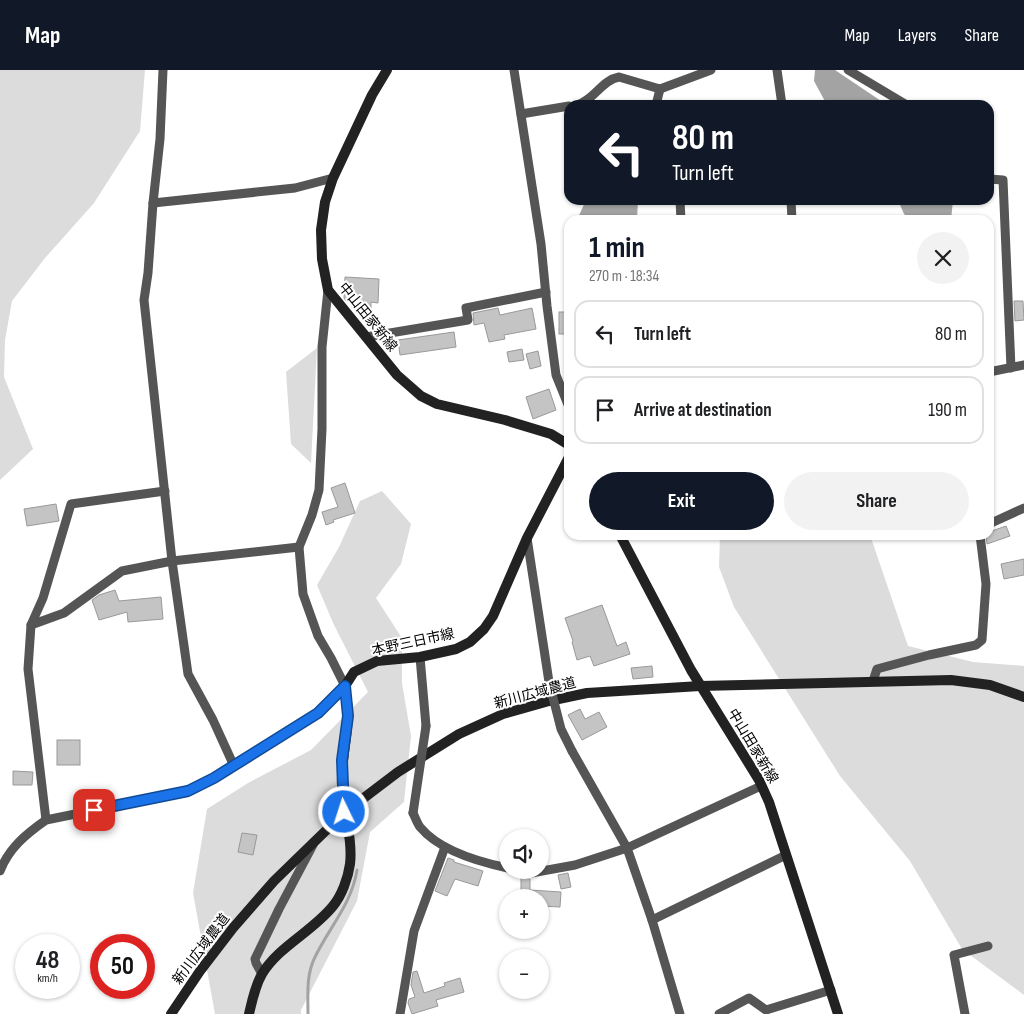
<!DOCTYPE html>
<meta charset="utf-8">
<style>
body{margin:0;font-family:"Sofia Sans Condensed","Noto Sans JP",sans-serif;background:#f2f2f2;color:#202124;height:100vh;display:flex;flex-direction:column;font-size:19px;white-space:nowrap}
*{box-sizing:border-box;margin:0}
p{font-size:16px;color:#757577}
.icon{flex:none;width:28px;height:28px;fill:none;stroke:currentColor;stroke-width:2;stroke-linecap:round;stroke-linejoin:round}
.map{position:relative;flex:1;overflow:hidden}
.side{position:absolute;left:564px;top:145px;width:430px;height:325px;display:flex;flex-direction:column;background:#fff;border-radius:15px;box-shadow:0 1px 4px #0004}
.side>*{flex:none}
.banner{position:absolute;left:564px;top:30px;width:430px;height:105px;border-radius:15px;box-shadow:0 1px 4px #0004;background:#111827;color:#fff;overflow:hidden}
.tools{position:absolute;left:499px;top:759px;display:grid;gap:10px}
.tools a{display:grid;place-items:center;width:50px;height:50px;border-radius:50%;background:#fff;box-shadow:0 1px 4px #0004;font-size:25px}
.speed{position:absolute;left:15px;top:864px;display:flex;gap:10px;font-size:25px;font-weight:700;text-align:center}
.speed>*{display:grid;place-content:center;width:65px;height:65px;border-radius:50%;background:#fff;box-shadow:0 1px 4px #0004;line-height:1}
.speed small{font-size:12px;font-weight:400}
.speed .limit{border:8px solid #d22;background:#fff;color:#111}
.pin{position:absolute;display:grid;place-items:center;width:42px;height:42px;color:#fff;margin:-21px;border-radius:10px;box-shadow:0 2px 8px #0006}
.me{position:absolute;width:55px;margin:-28px;rotate:356deg;stroke-linejoin:round;filter:drop-shadow(0 0 4px #0008)}
.turn{display:flex;align-items:center;gap:18px;height:105px;padding:0 25px;font-size:22px}
.turn .icon{width:65px;height:65px;stroke-width:2.5}
.turn b{display:block;font-size:35px;line-height:42px}
.round{display:grid;place-items:center;flex:none;width:52px;height:52px;border-radius:26px;background:#f2f2f2}
.overview{display:flex;align-items:center;justify-content:space-between;height:85px;padding:0 25px}
h1{font-size:30px;font-weight:700;line-height:38px;color:#111827}
.primary-button{display:flex;gap:10px;margin-top:auto;padding:10px 25px}
.primary-button a{flex:1;height:58px;border-radius:30px;background:#111827;color:#fff;font-size:20px;font-weight:700;line-height:58px;text-align:center}
.primary-button a+a{background:#f2f2f2;color:#202124}
ul{padding:0;list-style:none}
li{display:flex;align-items:center;gap:15px;height:68px;margin:0 10px 8px;padding:0 15px;border:2px solid #e0e0e0;border-radius:15px}
li div{flex:1}
li b{display:block;font-size:19px}
li em{font-style:normal}
header{display:flex;align-items:center;gap:30px;box-sizing:border-box;height:70px;padding:0 25px;background:#111827;color:#fff}
header strong{font-size:24px}
nav{display:flex;gap:28px;margin-inline-start:auto;font-size:18px}
.map>svg:first-child{display:block}
.green{fill:#dcdcdc}
.water{fill:#a3a3a3}
.lines{fill:none;stroke-linecap:round;stroke-linejoin:round}
.stream{stroke:#a3a3a3;stroke-width:3}
.building{fill:#c4c4c4;stroke:#999}
.street{stroke:#555;stroke-width:9}
.secondary{stroke:#222;stroke-width:10}
.street-bridge{stroke:#555;stroke-width:9}
.route-casing{stroke:#114b97;stroke-width:12}
.route{stroke:#1a73e8;stroke-width:9}
.labels{text-anchor:middle;dominant-baseline:central;stroke-width:4;stroke-linejoin:round;paint-order:stroke}
.street-label{font-size:14px;fill:#000;stroke:#fff}
</style>
<header>
<strong>Map</strong>
<nav><a>Map</a><a>Layers</a><a>Share</a></nav>
</header>
<div class="map">
<svg width="1024" height="944" viewBox="0 0 1024 944">
<rect width="100%" height="100%" fill="#fff"/>
<!-- green -->
<g class="green">
<path d="M0,0H145L140,61L94,133L45,188L12,231L5,270L4,307L33,379L0,410Z"/>
<path d="M317,278L311,393L291,374L286,302Z"/>
<path d="M382,421L411,454L401,494L376,528L402,568V613L411,666L404,732L370,762L357,831L301,940V944H215L193,823L207,739L248,713L311,680L368,622L334,555L317,515L339,477L360,431Z"/>
<path d="M720,465H870L908,576L973,592L1024,596V925L962,879L910,791L840,706L734,537L719,497Z"/>
</g>
<!-- water -->
<g class="water">
<path d="M815,0H835L887,35H827L814,11Z"/>
<path d="M586,130H638L637,150H577Z"/>
<path d="M898,130H953L951,150L910,149L904,144Z"/>
</g>
<g class="lines">
<!-- stream -->
<path class="stream" d="M308,944C308,924 306,905 315,887C329,858 352,833 357,800"/>
</g>
<!-- building -->
<g class="building">
<path d="M345,207L379,209L378,233L371,232V239L352,238L353,231H346L344,228Z"/>
<path d="M1014,231H1023L1024,250L1015,251Z"/>
<path d="M498,238L500,245L532,238L536,259L504,265L505,269L489,272L484,253L474,255L473,243Z"/>
<rect x="559" y="242" width="10" height="22"/>
<path d="M454,262L456,277L400,285L398,270Z"/>
<path d="M522,279L524,290L509,292L507,282Z"/>
<path d="M538,281L541,296L530,299L526,284Z"/>
<path d="M549,319L556,340L533,349L526,327Z"/>
<path d="M345,413L355,443L333,450L334,452L326,455L322,442L338,437L331,418Z"/>
<path d="M56,434L59,451L27,456L24,439Z"/>
<path d="M1006,456L1010,466L987,474L986,465H989V462Z"/>
<path d="M1024,489V505L1004,509L1001,494Z"/>
<path d="M115,520L119,531L161,527L163,549L128,552L127,542L99,550L92,530L99,525Z"/>
<path d="M602,535L617,576L626,572L630,584L594,596L590,586L577,590L572,572L573,571L565,548Z"/>
<path d="M652,596L653,607L633,609L631,598Z"/>
<path d="M580,639L585,649L599,642L607,657L582,670L568,645Z"/>
<rect x="57" y="670" width="23" height="25"/>
<path d="M13,701L33,702L32,715H13Z"/>
<path d="M242,763L257,765L253,785L238,782Z"/>
<path d="M448,788L454,790V792L483,801L478,816L455,809L447,826L435,821Z"/>
<path d="M568,803L571,817L561,819L558,805Z"/>
<path d="M521,807L530,809V820L561,822L560,837L540,836V828H526V820H521Z"/>
<path d="M417,901L424,923L445,916L444,913L460,908L464,922L436,930L438,936L412,944L408,933L409,929L415,927L411,915L413,902Z"/>
</g>
<g class="lines">
<!-- street -->
<g class="street">
<path d="M163,0L160,69L153,133L148,203L144,230L172,491L188,604L213,650L234,696"/>
<path d="M514,0L541,174L547,236L556,305L569,337"/>
<path d="M777,0L782,35"/>
<path d="M848,0L907,35"/>
<path d="M577,35C594,30 602,10 619,7L660,19L711,0"/>
<path d="M656,35L660,19"/>
<path d="M521,44L569,36"/>
<path d="M989,109L1003,110L1011,298"/>
<path d="M680,130L681,150"/>
<path d="M791,130L792,150"/>
<path d="M153,133L295,118L333,108"/>
<path d="M366,267L468,250L466,238L546,222"/>
<path d="M989,302L1024,295"/>
<path d="M989,454L1024,438"/>
<path d="M527,468L549,612"/>
<path d="M31,555L64,543L122,501L172,491L299,477"/>
<path d="M420,587L426,656"/>
<path d="M873,611L877,599L929,585L976,575L982,570L986,514L980,465"/>
<path d="M572,681L627,778L652,850L680,944"/>
<path d="M413,743C415,747 417,753 420,757C439,780 479,792 508,798"/>
<path d="M46,750L28,599L31,555L43,528L71,434L165,421"/>
<path d="M516,800L531,803L575,795L627,778L761,716"/>
<path d="M0,801C9,778 26,764 46,750L188,721L214,708L318,643L345,616L331,588L318,566L303,524L299,477L312,445L319,420L322,359V277L328,220"/>
<path d="M652,850L786,785"/>
<path d="M262,904L256,893L255,889L279,839L313,775"/>
<path d="M400,944L414,861L445,777"/>
<path d="M719,944L749,928L766,940L831,920"/>
<path d="M965,944L954,885L988,876"/>
</g>
<!-- secondary -->
<g class="secondary">
<path d="M387,0L372,25L333,108L325,132L321,160L322,189L328,220L397,305L421,326L437,334L505,350L551,364L569,375"/>
<path d="M620,465L691,600L759,710L769,732L838,944"/>
<path d="M171,944L200,901L233,858L274,811L344,743L398,702L459,664L503,644L549,631L587,623L700,616L951,610L990,615L1024,627"/>
<path d="M249,944C252,931 255,916 262,904C279,876 312,862 333,836C342,825 348,808 350,794C353,769 343,740 342,715C341,691 347,669 348,646C348,636 346,626 345,616L354,602L377,591L420,587L456,579L470,572L484,559L493,546L527,468L569,387"/>
</g>
<!-- street-bridge -->
<g class="street-bridge">
<path d="M549,612L561,659L572,681"/>
<path d="M413,743L426,656"/>
</g>
</g>
<g class="lines">
<defs>
<path id="route" d="M94,740L188,721L214,708L318,643L345,616L348,646L342,690L344,742"/>
</defs>
<!-- route casing -->
<use href="#route" class="route-casing"/>
<!-- route -->
<use href="#route" class="route"/>
</g>
<g class="labels">
<!-- street labels -->
<g class="street-label">
<text transform="translate(368 247) rotate(51)">中山田家新線</text>
<text transform="translate(413 572) rotate(-12)">本野三日市線</text>
<text transform="translate(535 623) rotate(-15)">新川広域農道</text>
<text transform="translate(753 676) rotate(59)">中山田家新線</text>
<text transform="translate(201 879) rotate(-53)">新川広域農道</text>
</g>
</g>
</svg>
<div class="tools">
<a><svg class="icon" aria-label="sound" viewBox="0 0 24 24"><path d="M4 9h4l5-4v14l-5-4H4zM17 9q2 3 0 6"/></svg></a>
<a>+</a>
<a>−</a>
</div>
<div class="speed"><div>48<small>km/h</small></div><div class="limit">50</div></div>
<div class="pin" style="left:94px;top:740px;background:#d93025"><svg class="icon" aria-label="arrive" viewBox="0 0 24 24"><path d="M6 21V4h12l-3 4 3 4H6"/></svg></div>
<svg class="me" style="left:344px;top:742px" viewBox="-20 -20 40 40"><circle r="17" fill="#1a73e8" stroke="#fff" stroke-width="3"/><path d="M0-11L8 9 0 5-8 9z" fill="#fff"/></svg>
<div class="banner">
<div class="turn"><svg class="icon" aria-label="left" viewBox="0 0 24 24"><path d="M17 20v-9H6M10 6l-5 5 5 5"/></svg><div><b>80 m</b>Turn left</div></div>
</div>
<section class="side">
<div class="overview"><div><h1>1 min</h1><p>270 m · 18:34</p></div><a class="round"><svg class="icon" aria-label="close" viewBox="0 0 24 24"><path d="M6 6l12 12M18 6L6 18"/></svg></a></div>
<ul>
<li><svg class="icon" aria-label="left" viewBox="0 0 24 24"><path d="M17 20v-9H6M10 6l-5 5 5 5"/></svg><div><b>Turn left</b></div><em>80 m</em></li>
<li><svg class="icon" aria-label="arrive" viewBox="0 0 24 24"><path d="M6 21V4h12l-3 4 3 4H6"/></svg><div><b>Arrive at destination</b></div><em>190 m</em></li>
</ul>
<div class="primary-button"><a>Exit</a><a>Share</a></div>
</section>
</div>
